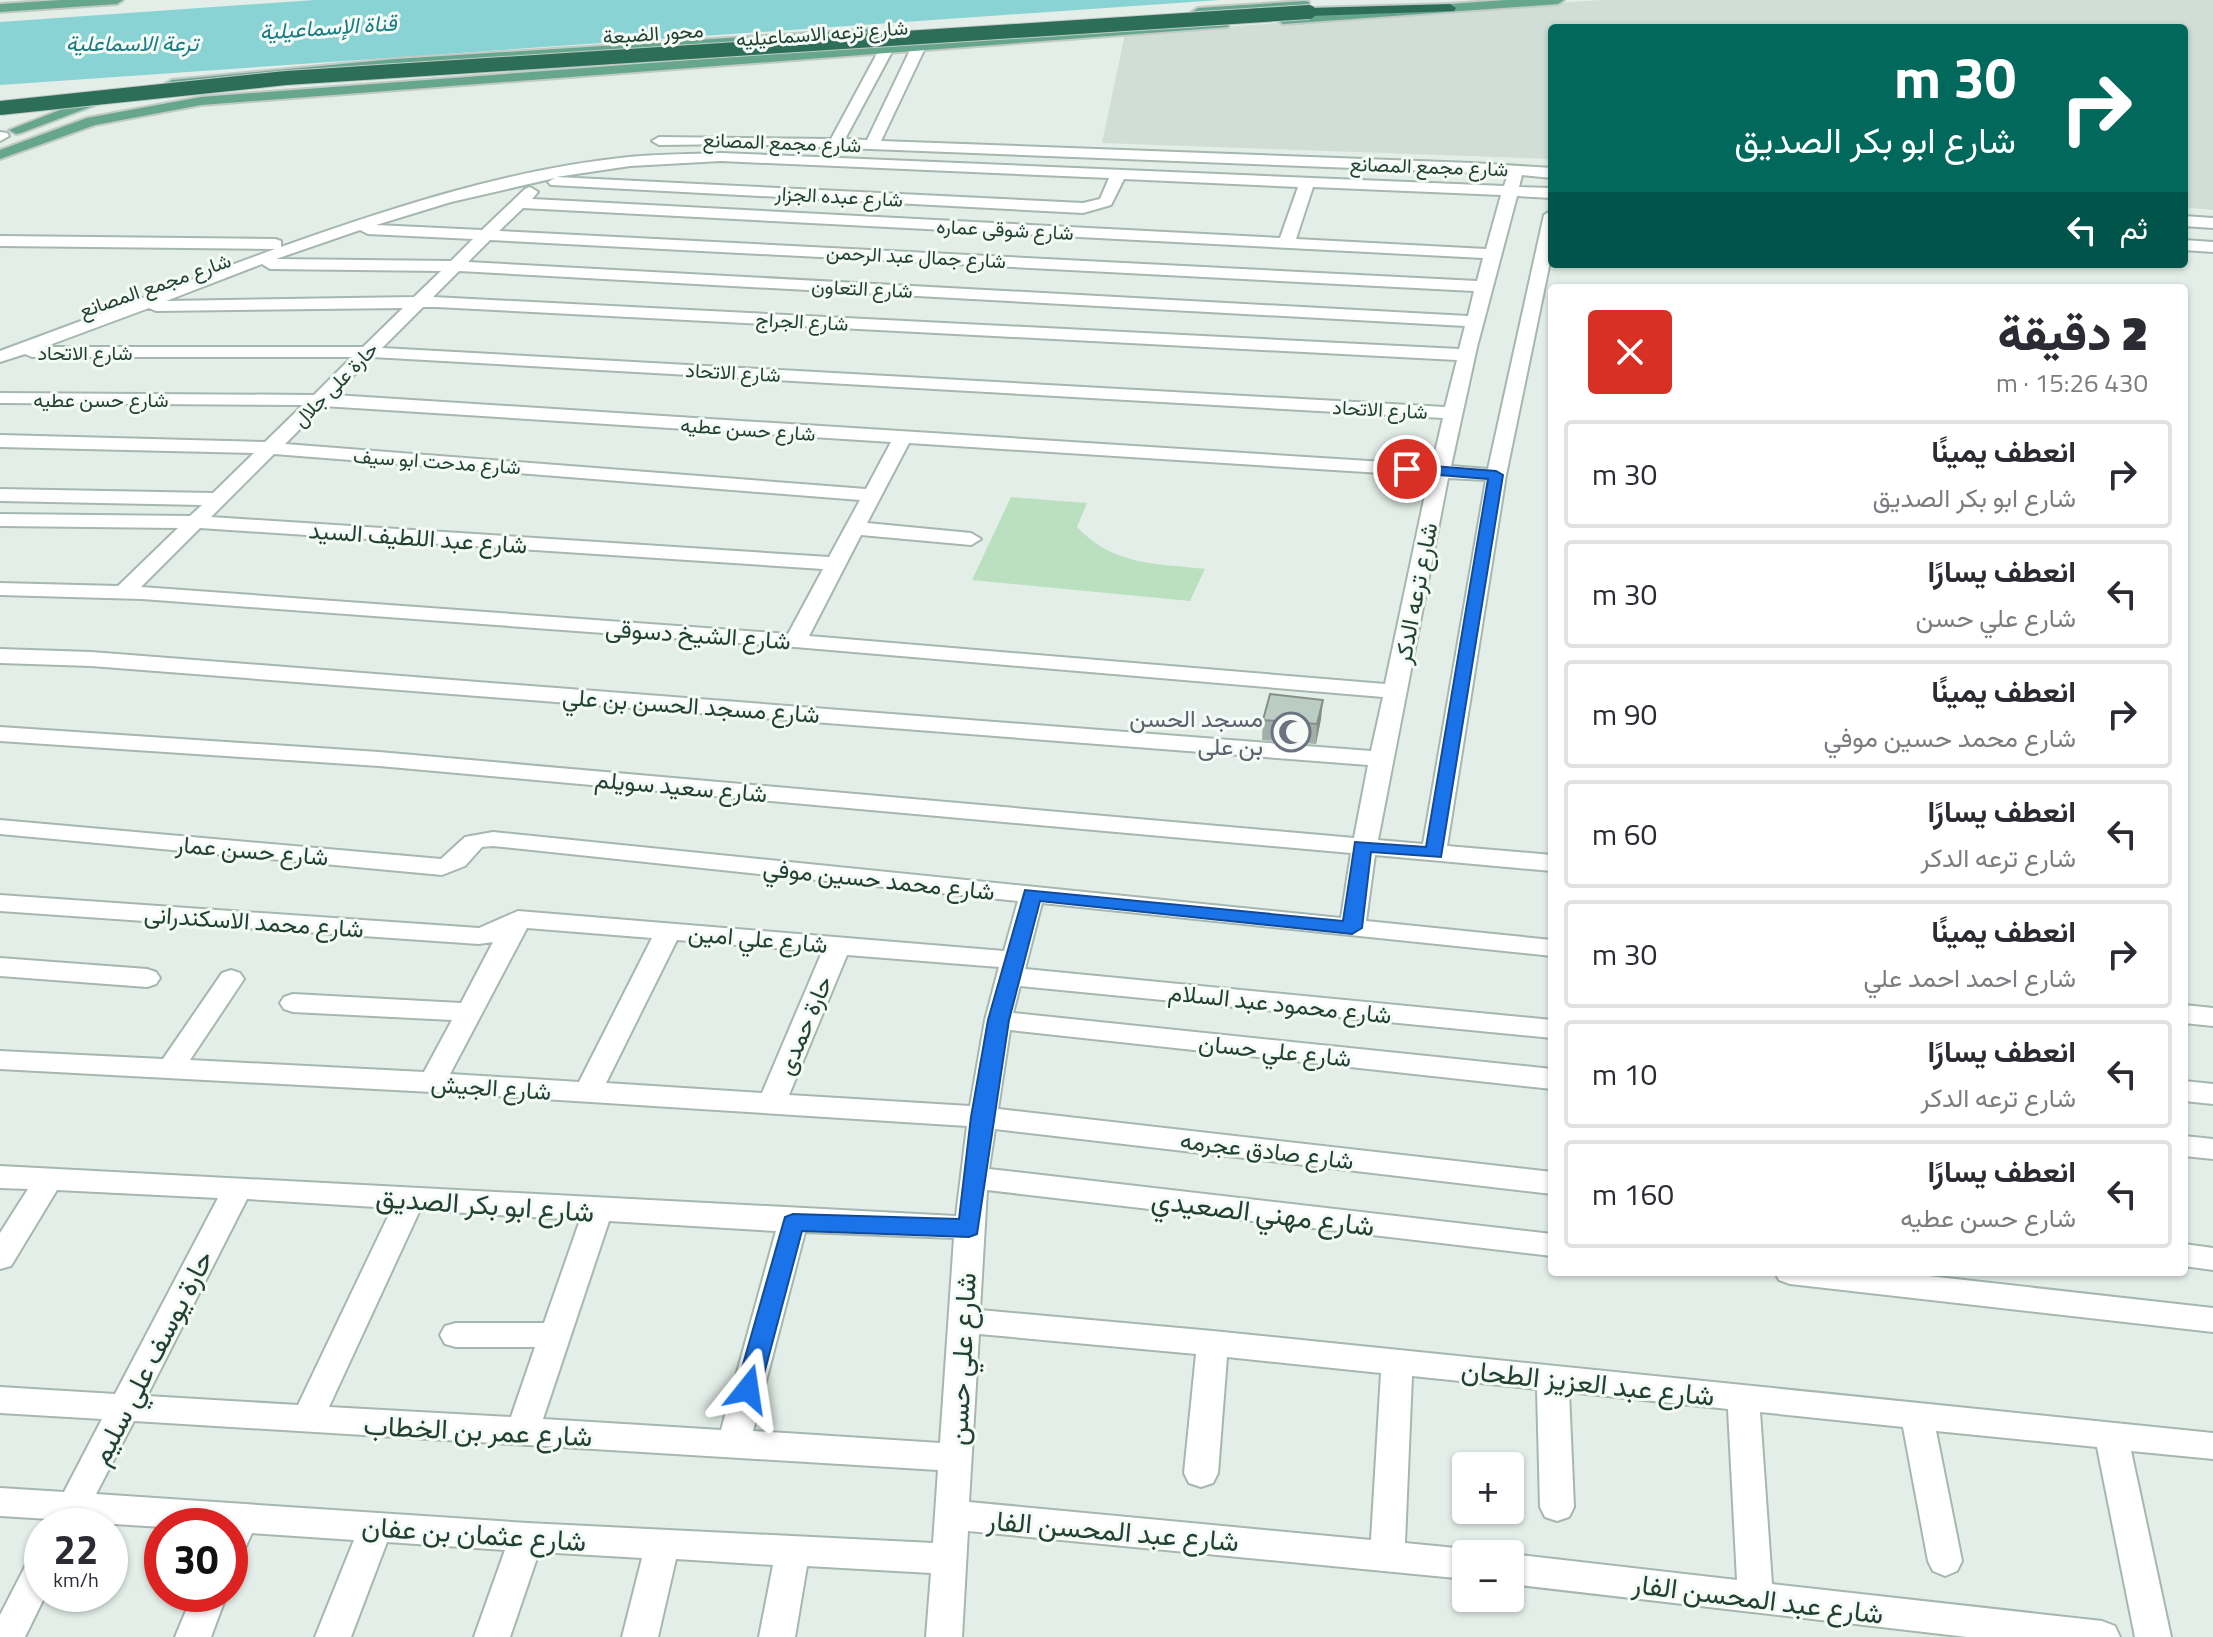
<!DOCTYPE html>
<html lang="ar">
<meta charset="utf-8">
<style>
body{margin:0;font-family:"Titillium Web",Vazirmatn,sans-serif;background:#f7f7f7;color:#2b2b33;direction:rtl;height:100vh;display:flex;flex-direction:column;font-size:30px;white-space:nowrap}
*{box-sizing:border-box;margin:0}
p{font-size:26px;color:#7c7c81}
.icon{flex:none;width:44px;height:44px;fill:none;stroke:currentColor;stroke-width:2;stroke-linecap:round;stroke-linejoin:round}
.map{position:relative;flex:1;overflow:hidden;direction:ltr}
.sheet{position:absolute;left:1548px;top:284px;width:640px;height:992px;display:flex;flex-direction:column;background:#fff;border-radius:8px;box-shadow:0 2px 6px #0004;direction:rtl}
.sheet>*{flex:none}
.top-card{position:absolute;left:1548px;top:24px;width:640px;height:244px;border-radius:8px;box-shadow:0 2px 6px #0004;direction:rtl;background:#00695c;color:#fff;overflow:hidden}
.fabs{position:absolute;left:1452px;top:1452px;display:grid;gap:16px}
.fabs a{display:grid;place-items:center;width:72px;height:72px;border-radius:8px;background:#fff;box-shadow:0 2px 6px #0004;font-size:40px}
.speed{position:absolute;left:24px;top:1508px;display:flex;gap:16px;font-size:40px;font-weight:700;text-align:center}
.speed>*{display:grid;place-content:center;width:104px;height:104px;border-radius:50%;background:#fff;box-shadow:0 2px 6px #0004;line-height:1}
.speed small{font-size:20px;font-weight:400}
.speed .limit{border:12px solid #d22;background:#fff;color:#111}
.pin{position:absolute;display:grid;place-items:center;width:68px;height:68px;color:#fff;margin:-34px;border:4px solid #fff;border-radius:50%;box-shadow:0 2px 8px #0007}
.me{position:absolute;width:88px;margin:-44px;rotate:15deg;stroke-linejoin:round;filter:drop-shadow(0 0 6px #0008)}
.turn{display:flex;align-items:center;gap:28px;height:168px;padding:0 40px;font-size:36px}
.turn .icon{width:104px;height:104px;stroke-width:2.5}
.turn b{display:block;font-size:56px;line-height:68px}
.then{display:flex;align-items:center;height:76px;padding:0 40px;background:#0003;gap:16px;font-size:30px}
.round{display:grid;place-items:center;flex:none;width:84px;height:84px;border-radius:8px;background:#f7f7f7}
.overview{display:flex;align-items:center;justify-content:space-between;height:136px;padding:0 40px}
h1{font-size:48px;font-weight:800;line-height:60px}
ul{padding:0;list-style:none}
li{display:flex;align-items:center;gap:24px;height:108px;margin:0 16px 12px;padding:0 24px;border:4px solid #e1e1e2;border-radius:8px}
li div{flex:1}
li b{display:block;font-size:30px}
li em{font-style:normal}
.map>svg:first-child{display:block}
.built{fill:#d1ded7}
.green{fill:#bbe0c0}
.water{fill:#89d3d5}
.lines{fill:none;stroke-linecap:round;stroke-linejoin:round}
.minor-casing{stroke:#a5b7ae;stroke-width:4}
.major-casing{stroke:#c1cac6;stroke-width:4}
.highway-casing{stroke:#c1cac6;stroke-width:4}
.minor{fill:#fff;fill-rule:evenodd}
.major{fill:#65a68d;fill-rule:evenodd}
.highway{fill:#2c6e58;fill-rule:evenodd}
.highway-bridge-casing{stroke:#c1cac6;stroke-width:16;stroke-linecap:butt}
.highway-bridge{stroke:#2c6e58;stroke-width:14}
.wall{fill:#a1afa8}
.shaded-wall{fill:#838f88}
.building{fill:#bbccc3;stroke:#838f88;stroke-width:2}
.route{fill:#1a73e8;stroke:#114b97;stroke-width:2}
.labels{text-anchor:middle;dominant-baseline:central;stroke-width:6;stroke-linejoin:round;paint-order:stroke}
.far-street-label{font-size:20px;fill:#224134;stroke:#f4faf6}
.far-water-label{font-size:22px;font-style:italic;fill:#187c80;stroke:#f4faf6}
.street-label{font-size:24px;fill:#224134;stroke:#f4faf6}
.worship-label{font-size:24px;fill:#5b616d;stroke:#f4faf6;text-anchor:end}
.near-street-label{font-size:28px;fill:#224134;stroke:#f4faf6}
</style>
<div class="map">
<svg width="2213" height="1637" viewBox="0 0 2213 1637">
<rect width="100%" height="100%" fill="#e3eee8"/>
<!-- built -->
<path class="built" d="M1600,0H2213V210L2184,207V28H1552V159L1102,143L1125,34Z"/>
<!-- green -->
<path class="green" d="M1011,497L1087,503L1077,527C1114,566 1154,563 1205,569L1190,601L972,580Z"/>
<!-- water -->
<path class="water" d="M315,0H1220L0,85V22Z"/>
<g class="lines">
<defs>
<g id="minor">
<path d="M919,42L926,46L881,141L1472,163L1552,168V178L1522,175L1519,187L1552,188V198L1517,196L1477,347L1451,466L1488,469L1544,215L1552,210V252L1506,475L1447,846L1552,855V871L1375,855L1366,921L1552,940V956L1042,903L1025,969L1552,1020V1038L1020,986L1013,1013L1552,1069V1089L1010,1030L998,1109L1552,1172V1194L995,1129L989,1169L1552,1234V1256L987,1190L980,1310L1213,1331L2213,1433V1459L2131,1451L2171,1637H2135L2097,1447L1936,1431L1962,1561L1957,1571L1945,1576L1933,1571L1928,1561L1903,1427L1760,1412L1772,1584L2102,1621L2115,1626L2120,1637H1967L1510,1584V1554L1737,1580L1728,1409L1569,1392L1574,1507L1569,1517L1557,1521L1545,1517L1540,1507L1537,1389L1412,1376L1405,1543L1466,1549L1478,1554H1466V1579L968,1531L962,1637H926L931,1573L807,1566L795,1637H759L773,1565L676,1559L658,1637H622L642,1558L539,1552L510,1637H474L505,1550L387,1542L351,1637H315L354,1540L252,1533L242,1555L230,1560V1526L162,1527L82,1522L80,1526H46L49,1519L0,1516V1488L64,1492L102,1419L0,1413V1387L115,1394L218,1198L57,1190L11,1266L0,1269V1233L28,1189L0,1188V1166L956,1216L967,1126L432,1092L0,1069V1051L163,1059L222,973L231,970L240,973L244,979L190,1060L424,1072L452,1020L293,1012L284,1009L280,1003L284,997L293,994L461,1003L493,942L479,944L0,911V895L479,928L518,911L1004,951L1018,901L493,846L482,847L465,866L442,875L0,834V820L441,859L465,837L493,832L1341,918L1351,853L379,766L0,741V727L379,752L1354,838L1368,765L91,666L0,663V649L91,652L1371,751L1383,697L795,647L142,599L0,595V583L118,586L178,528L0,526V514L190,516L202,505L0,501V489L213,493L254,453L0,447V435L265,442L303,405L0,403V393L314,395L352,357H32L25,354L0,362V351L275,249L0,246V236L275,239L281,241V247C394,207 510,169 629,157C660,154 691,154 721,153L1504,186L1508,174L741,144L659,145L652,141L659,137L831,139L880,48L887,44L894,48L845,139L867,140L912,46ZM721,161L1109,178L1100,199L1083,203L556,177L630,166ZM555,178L548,182L551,185L1083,213L1111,205L1124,179L1298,187L1280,238L532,199L538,192L530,187L525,189L482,230L376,225L451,202ZM1313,187L1501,195L1486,249L1296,239ZM523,208L1483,258L1477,281L499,231ZM360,230L368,234L473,239L451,261L276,259ZM490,240L1474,291L1468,316L468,262ZM262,264L270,269L441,271L414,297L166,301ZM459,271L1465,326L1459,349L433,297ZM423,307H436L1457,360L1445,407L382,348ZM149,308L156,311L403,308L363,347H44ZM372,357L1443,418L1432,465L334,395ZM323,406L891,442L866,489L285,444ZM909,443L1429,476L1385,684L809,636L861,535L971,545L981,539L971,533L867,523ZM274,454L860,500L829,557L211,517ZM1448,478L1486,480L1423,844L1378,840ZM200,528L823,569L788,634L141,587ZM527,928L652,938L579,1082L450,1074ZM677,940L822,952L762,1093L606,1083ZM847,955L999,967L985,1020L970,1106L789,1095ZM247,1199L392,1208L298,1405L147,1396ZM420,1210L580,1220L544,1323H456L445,1326L440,1335L445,1344L456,1347H535L511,1417L329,1407ZM609,1221L776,1231L721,1430L543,1419ZM805,1232L954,1238L940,1443L753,1431ZM979,1334L1196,1354L1184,1473L1189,1483L1201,1487L1213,1483L1218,1473L1227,1357L1381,1373L1371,1540L969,1502ZM134,1421L938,1470L933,1543L527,1523L96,1494Z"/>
<path d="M0,132L7,133L9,136L0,141Z"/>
<path d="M2184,216L2213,218V228L2184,226Z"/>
<path d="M2184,240L2213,242V252L2184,250Z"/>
<path d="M0,958L147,969L156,972L160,978L156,984L147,987L0,976Z"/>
<path d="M2184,1005L2213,1008V1026L2184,1023Z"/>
<path d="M2184,1081L2213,1084V1104L2184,1101Z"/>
<path d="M2184,1136L2213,1139V1159L2184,1156Z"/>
<path d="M2184,1244L2213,1248V1270L2184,1266Z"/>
<path d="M1775,1272H1893L2213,1308V1332L1790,1284L1779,1280Z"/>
<path d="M42,1553V1594H46L25,1637H0V1615L30,1557Z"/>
<path d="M193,1594H227L211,1637H175Z"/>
</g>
<g id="major">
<path d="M61,0H123L117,4L0,12V4Z"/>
<path d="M1506,0H1564L1558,4L1283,24L1277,20L1283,16Z"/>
<path d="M1305,1L1309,2V8L1198,16L1192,12L1198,8Z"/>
<path d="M1223,20L1229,24L1228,27L201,105L95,125L0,159V150L87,118L201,97Z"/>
<path d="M873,29L880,33L878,36L395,67L172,88L165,84L172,80L395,59Z"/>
<path d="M101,94L106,95V101L21,133L16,134L9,130Z"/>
</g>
<path id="highway" d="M1450,4L1456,8L1454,11L1309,16L1303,12L1309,8Z"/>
</defs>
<!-- minor casing -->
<use href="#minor" class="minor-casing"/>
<!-- major casing -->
<use href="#major" class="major-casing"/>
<!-- highway casing -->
<use href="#highway" class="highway-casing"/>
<!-- minor -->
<use href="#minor" class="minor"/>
<!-- major -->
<use href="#major" class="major"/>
<!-- highway -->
<use href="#highway" class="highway"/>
<defs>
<path id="highway-bridge" d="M0,108L286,78L1309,12"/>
</defs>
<!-- highway-bridge casing -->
<use href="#highway-bridge" class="highway-bridge-casing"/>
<!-- highway-bridge -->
<use href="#highway-bridge" class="highway-bridge"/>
</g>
<!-- wall -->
<path class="wall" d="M1321,719L1316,744L1262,740L1263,720Z"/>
<!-- shaded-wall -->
<path class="shaded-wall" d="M1323,700L1321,719L1316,744L1317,724Z"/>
<!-- building -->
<path class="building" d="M1270,694L1323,700L1317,724L1263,720Z"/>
<!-- route -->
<path class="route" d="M1407,464L1496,471L1503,475L1441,857L1371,852L1362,928L1352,934L1040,901L1009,1020L977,1234L969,1237L802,1231L760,1389L756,1396L748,1398L739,1396L736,1389L785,1217L793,1214L959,1219L971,1117L988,1020L1025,890L1343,921L1355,842L1426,847L1488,479L1402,472L1400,469Z"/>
<!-- icons -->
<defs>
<symbol id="mosque-ring" viewBox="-11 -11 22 22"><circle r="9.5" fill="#f4faf6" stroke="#6b7280" stroke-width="1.5"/><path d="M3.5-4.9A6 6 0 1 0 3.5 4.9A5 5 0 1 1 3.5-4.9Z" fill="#6b7280"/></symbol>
</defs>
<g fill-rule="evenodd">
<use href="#mosque-ring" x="1269" y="710" width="44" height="44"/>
</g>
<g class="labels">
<!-- far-street labels -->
<g class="far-street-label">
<text transform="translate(653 33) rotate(-4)">محور الضبعة</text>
<text transform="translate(822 33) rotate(-4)">شارع ترعه الاسماعيليه</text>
<text transform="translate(782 142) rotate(2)">شارع مجمع المصانع</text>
<text transform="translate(1429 166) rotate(2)">شارع مجمع المصانع</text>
<text transform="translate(839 196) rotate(3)">شارع عبده الجزار</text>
<text transform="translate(1005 229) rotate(3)">شارع شوقى عماره</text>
<text transform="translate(916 256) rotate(3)">شارع جمال عبد الرحمن</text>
<text transform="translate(155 285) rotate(-19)">شارع مجمع المصانع</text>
<text transform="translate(862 288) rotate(3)">شارع التعاون</text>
<text transform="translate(802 321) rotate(3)">شارع الجراج</text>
<text x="85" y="352">شارع الاتحاد</text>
<text transform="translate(733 372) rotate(3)">شارع الاتحاد</text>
<text transform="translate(335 384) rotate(-45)">حارة على جلال</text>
<text x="101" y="399">شارع حسن عطيه</text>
<text transform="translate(1380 409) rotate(3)">شارع الاتحاد</text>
<text transform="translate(748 429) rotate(4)">شارع حسن عطيه</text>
<text transform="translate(437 461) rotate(4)">شارع مدحت ابو سيف</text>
</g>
<!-- far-water labels -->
<g class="far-water-label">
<text transform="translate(328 27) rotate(-4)">قناة الإسماعيلية</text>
<text x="132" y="43">ترعة الاسماعلية</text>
</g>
<!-- street labels -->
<g class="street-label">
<text transform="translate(418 537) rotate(4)">شارع عبد اللطيف السيد</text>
<text transform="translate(1415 593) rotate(-79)">شارع ترعه الدكر</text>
<text transform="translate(698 634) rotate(4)">شارع الشيخ دسوقى</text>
<text transform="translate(691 705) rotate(4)">شارع مسجد الحسن بن علي</text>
<text transform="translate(681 786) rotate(5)">شارع سعيد سويلم</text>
<text transform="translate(252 850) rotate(5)">شارع حسن عمار</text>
<text transform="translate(879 879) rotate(6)">شارع محمد حسين موفي</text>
<text transform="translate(254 921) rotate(4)">شارع محمد الاسكندرانى</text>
<text transform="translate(758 938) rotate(5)">شارع علي امين</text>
<text transform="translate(1280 1003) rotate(6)">شارع محمود عبد السلام</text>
<text transform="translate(804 1025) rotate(-67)">حارة حمدى</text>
<text transform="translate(1275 1050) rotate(6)">شارع علي حسان</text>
<text transform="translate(491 1087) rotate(4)">شارع الجيش</text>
<text transform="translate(1267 1150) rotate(7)">شارع صادق عجرمه</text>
</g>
<!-- worship labels -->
<g class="worship-label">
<text x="1263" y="718">مسجد الحسن<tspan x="1263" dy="28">بن على</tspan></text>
</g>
<!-- near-street labels -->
<g class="near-street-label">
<text transform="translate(485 1204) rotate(4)">شارع ابو بكر الصديق</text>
<text transform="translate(1263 1212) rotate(7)">شارع مهني الصعيدي</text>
<text transform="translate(151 1357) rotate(-63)">حارة يوسف علي سليم</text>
<text transform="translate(961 1359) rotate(-87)">شارع علي حسن</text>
<text transform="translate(1588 1382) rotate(6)">شارع عبد العزيز الطحان</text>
<text transform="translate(478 1430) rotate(3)">شارع عمر بن الخطاب</text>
<text transform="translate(1113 1530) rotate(5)">شارع عبد المحسن الفار</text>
<text transform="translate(474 1533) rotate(4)">شارع عثمان بن عفان</text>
<text transform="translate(1758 1598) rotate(7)">شارع عبد المحسن الفار</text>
</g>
</g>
</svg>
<div class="fabs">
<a>+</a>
<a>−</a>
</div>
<div class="speed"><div>22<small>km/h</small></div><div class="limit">30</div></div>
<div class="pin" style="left:1407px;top:469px;background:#d93025"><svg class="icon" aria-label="arrive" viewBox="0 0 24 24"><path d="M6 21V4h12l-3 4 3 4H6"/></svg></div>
<svg class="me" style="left:748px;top:1389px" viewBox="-20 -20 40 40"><path d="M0-17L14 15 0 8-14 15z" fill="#1a73e8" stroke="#fff" stroke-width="4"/></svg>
<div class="top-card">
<div class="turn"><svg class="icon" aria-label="right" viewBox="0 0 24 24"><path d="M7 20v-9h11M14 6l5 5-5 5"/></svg><div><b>30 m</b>شارع ابو بكر الصديق</div></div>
<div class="then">ثم<svg class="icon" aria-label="left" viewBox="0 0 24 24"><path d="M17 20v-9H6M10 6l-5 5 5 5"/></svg></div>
</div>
<section class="sheet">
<div class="overview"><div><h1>2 دقيقة</h1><p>430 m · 15:26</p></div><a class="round" style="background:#d93025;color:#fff"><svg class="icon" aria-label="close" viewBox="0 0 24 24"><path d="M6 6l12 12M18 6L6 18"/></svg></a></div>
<ul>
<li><svg class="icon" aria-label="right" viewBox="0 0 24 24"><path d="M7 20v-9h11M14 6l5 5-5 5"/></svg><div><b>انعطف يمينًا</b><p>شارع ابو بكر الصديق</p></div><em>30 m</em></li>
<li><svg class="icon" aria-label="left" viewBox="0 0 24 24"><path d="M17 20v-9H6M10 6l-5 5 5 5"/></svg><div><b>انعطف يسارًا</b><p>شارع علي حسن</p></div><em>30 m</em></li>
<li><svg class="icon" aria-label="right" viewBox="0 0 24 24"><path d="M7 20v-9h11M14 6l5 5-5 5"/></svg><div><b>انعطف يمينًا</b><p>شارع محمد حسين موفي</p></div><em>90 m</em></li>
<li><svg class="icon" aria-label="left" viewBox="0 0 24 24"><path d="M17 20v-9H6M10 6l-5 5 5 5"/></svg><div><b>انعطف يسارًا</b><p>شارع ترعه الدكر</p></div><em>60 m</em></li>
<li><svg class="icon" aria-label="right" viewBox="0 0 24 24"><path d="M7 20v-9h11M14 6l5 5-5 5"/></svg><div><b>انعطف يمينًا</b><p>شارع احمد احمد علي</p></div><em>30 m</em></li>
<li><svg class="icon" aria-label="left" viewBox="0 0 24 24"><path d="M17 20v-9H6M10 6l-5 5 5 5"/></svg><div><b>انعطف يسارًا</b><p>شارع ترعه الدكر</p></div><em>10 m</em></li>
<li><svg class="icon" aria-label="left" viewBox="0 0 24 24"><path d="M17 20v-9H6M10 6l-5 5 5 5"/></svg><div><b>انعطف يسارًا</b><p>شارع حسن عطيه</p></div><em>160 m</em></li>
</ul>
</section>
</div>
